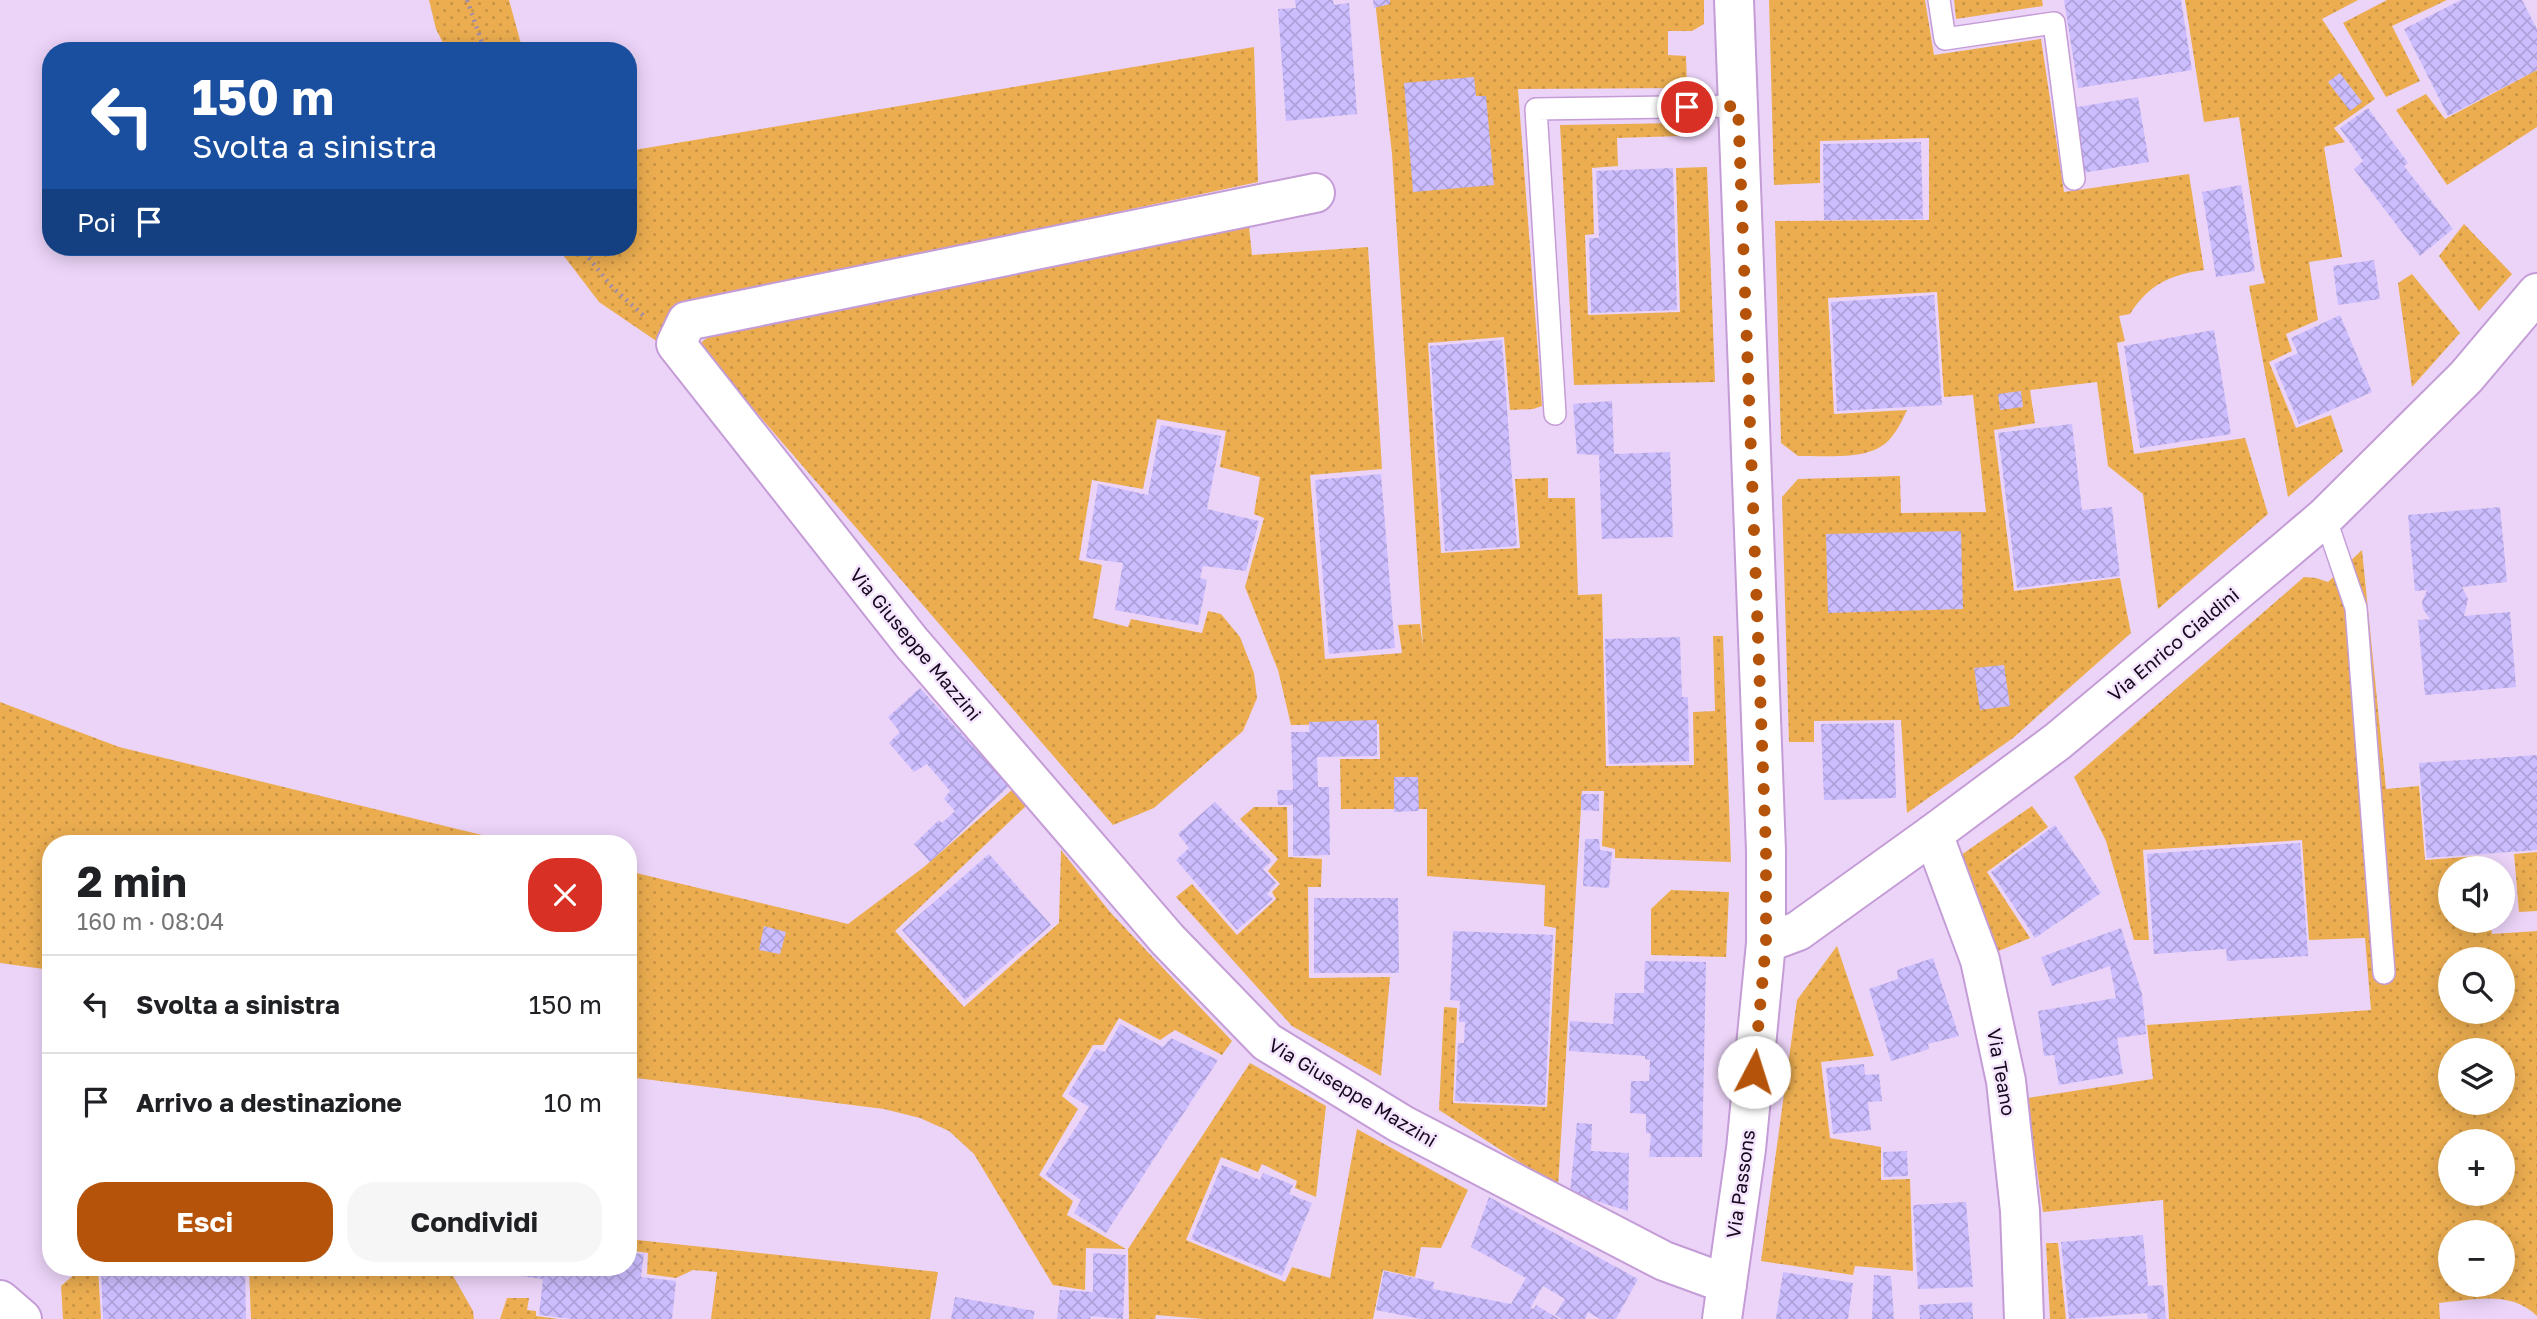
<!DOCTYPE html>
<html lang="it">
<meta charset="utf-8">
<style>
body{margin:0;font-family:"Golos Text",sans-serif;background:#f6f6f6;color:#202124;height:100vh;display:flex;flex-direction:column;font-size:26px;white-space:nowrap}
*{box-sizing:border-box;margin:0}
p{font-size:23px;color:#757577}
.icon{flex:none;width:38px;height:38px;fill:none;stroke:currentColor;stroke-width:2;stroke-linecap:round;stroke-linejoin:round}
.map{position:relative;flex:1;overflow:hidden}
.side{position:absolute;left:42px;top:835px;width:595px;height:441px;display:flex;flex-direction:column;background:#fff;border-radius:28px;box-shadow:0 4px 18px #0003}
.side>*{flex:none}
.guide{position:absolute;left:42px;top:42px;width:595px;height:214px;border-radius:28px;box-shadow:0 4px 18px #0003;background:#1a4fa0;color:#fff;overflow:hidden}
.controls{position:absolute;left:2438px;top:856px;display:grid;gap:14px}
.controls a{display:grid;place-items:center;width:77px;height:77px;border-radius:50%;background:#fff;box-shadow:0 4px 18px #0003;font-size:35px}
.pin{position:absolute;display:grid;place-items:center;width:60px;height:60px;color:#fff;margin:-30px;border:4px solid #fff;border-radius:50%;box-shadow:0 2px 7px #0007}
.me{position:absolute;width:77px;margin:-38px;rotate:5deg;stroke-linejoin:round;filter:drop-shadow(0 0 5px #0008)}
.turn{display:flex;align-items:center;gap:24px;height:147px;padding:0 35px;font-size:32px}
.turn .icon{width:91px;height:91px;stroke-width:2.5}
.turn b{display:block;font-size:49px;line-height:60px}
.then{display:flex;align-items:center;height:66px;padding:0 35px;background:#0003;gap:14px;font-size:26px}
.round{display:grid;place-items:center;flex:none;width:74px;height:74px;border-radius:28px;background:#f6f6f6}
.overview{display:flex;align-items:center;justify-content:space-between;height:119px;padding:0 35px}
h1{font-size:42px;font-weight:700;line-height:52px}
.button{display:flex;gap:14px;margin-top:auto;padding:14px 35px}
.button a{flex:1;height:80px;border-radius:28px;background:#b45309;color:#fff;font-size:28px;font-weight:700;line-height:80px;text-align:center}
.button a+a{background:#f6f6f6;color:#202124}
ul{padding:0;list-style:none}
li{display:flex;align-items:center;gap:21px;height:98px;padding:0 35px;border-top:2px solid #e0e0e0}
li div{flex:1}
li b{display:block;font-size:26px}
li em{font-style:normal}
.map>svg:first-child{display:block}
.grass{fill:url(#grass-dots);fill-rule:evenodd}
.building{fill:url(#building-cross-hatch)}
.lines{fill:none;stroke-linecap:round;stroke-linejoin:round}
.lane-casing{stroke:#c49cd6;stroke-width:24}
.street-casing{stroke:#c49cd6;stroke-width:42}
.secondary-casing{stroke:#c49cd6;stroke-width:42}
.path{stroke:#a08caa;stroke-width:4.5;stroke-dasharray:2 5;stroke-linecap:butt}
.lane{stroke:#fff;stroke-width:21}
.street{stroke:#fff;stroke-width:38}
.secondary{stroke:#fff;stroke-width:38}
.route{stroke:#b45309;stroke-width:12;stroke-dasharray:0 21.6}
.labels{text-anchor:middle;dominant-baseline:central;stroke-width:5;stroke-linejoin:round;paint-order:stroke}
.street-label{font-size:19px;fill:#16081c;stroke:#f5e4fd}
</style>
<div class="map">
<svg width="2537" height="1319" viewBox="0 0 2537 1319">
<defs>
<pattern id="grass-dots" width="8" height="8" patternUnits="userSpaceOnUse" patternTransform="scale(1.75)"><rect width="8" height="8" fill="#ebad50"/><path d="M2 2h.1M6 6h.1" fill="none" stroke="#c99345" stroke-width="1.8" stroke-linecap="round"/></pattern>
<pattern id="building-cross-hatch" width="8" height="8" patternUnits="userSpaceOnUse" patternTransform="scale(1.75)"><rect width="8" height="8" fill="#ccbdff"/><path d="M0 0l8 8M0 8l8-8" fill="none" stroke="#aea1da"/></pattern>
</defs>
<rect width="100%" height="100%" fill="#ecd4f8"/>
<!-- grass -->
<g class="grass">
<path d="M429,0H509L523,51H447L436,29Z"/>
<path d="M1375,0H1704V24L1692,31H1668V55L1686,56L1687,88L1518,89L1542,406L1533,409L1510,410L1504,337L1428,343L1441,553L1520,548L1515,479L1548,478V498H1575L1578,595L1602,594L1606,766L1694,765L1693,712L1715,711L1713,636H1723L1731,862L1615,858V849L1602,846L1604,791H1582L1558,1187L1439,1110L1444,1007L1457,1008L1453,1103L1547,1107L1556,928L1544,926L1545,885L1427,876V809H1341L1340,759H1380L1379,724L1291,725L1278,670L1245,587L1264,518L1254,514L1260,477L1220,467L1226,431L1157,419L1143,489L1092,480L1079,560L1102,565L1093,618L1128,627L1131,619L1202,633L1208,611L1221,614L1240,637L1254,673L1257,698L1243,731L1154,808L1113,825L698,345L717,330L1249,227L1252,255L1368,247L1382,469L1310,475L1325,659L1402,653L1398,625L1420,624L1423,647L1392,154Z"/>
<path d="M1769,0H1925L1934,55L2041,39L2064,192L2189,174L2204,270C2170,275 2149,284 2130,314L2119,316L2125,341L2117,343L2134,454L2245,438L2268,514L2158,609L2143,494L2108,466L2097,382L2030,390L2035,423L1994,430L2014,591L2120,578L2131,633L2013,738L1907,813L1901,720L1814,721V742H1789L1782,497L1798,479L1900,476L1901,513L1986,512L1973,395L1944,397L1937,292L1828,298L1834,414L1907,410C1902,421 1895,435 1886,443C1864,461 1824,455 1798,456L1781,443L1775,221L1929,220V138L1820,141V183L1774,185Z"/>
<path d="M1954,0H2042L2043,6L1956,19Z"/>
<path d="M2185,0H2358L2322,19L2375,99L2334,128L2345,142L2324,147L2342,257L2309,262L2318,320L2286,334L2292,351L2269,362L2296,428L2331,415L2343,451L2288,497L2249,286L2265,283L2261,268L2239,117L2204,122Z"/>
<path d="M2387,0H2447L2392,26L2420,81L2386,97L2343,23Z"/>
<path d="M1254,47L1258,182L688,304L668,349L599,302L557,247H628V151Z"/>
<path d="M2537,70V127L2447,185L2396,110L2426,94L2445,119Z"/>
<path d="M1681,123V136L1617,138L1618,166L1592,168L1594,234L1585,235L1588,315L1680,312L1676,168L1707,167L1715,382L1574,385L1560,125Z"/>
<path d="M2464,224L2512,274L2479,311L2439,256Z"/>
<path d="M2412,274L2460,333L2412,387L2398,283Z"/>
<path d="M2362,550L2386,789L2419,786L2425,860L2478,856L2483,859L2484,868H2450V920L2490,921L2492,934L2537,931V1316C2511,1290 2473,1300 2439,1303L2440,1319H2169L2163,1200L2043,1212L2027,1098L2153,1079L2147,1025L2371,1010L2365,938L2309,940L2302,840L2143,850L2149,940H2134L2106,841L2074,777L2304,577L2316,578L2328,582ZM2450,959H2502V1012H2450ZM2450,1050H2502V1102H2450ZM2450,1141H2502V1194H2450ZM2450,1232H2502V1284H2450Z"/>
<path d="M0,702L119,747L515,843L51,844V970L0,963Z"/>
<path d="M1013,789L1027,805L895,931L964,1007L1059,923L1061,850L1110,912L1232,1041L1222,1055L1175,1030L1160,1040L1119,1018L1103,1045H1093L1062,1096L1078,1109L1039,1175L1073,1201L1067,1215L1126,1249L1086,1248L1085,1290L1053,1285L974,1154L949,1131L920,1118L884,1109L628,1077V871L848,924L924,867Z"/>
<path d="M2032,806L2048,827L1987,872L2030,938L1996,952L1961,855Z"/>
<path d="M1254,807H1287L1288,857L1322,859L1321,887H1308L1309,978L1390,977L1381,1076L1292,1026L1176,897L1192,884L1237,935L1276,899L1272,892L1280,884L1268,871L1278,859L1240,819Z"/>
<path d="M2537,852V911L2519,912L2514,854Z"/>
<path d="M1671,890L1729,892L1726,957L1651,955V909Z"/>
<path d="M1837,946L1874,1056L1821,1062L1830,1138L1881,1147V1180L1910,1179L1913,1271L1855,1266L1853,1275L1761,1261L1797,1000Z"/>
<path d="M1250,1063L1326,1106L1316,1197L1295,1188L1297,1181L1262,1164L1258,1172L1221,1157L1186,1240L1285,1282L1292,1267L1330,1278L1357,1129L1468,1190L1441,1248L1421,1247L1415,1277L1383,1270L1373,1319H1205L1156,1315L1155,1319H1129L1128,1249Z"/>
<path d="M628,1239L938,1272L930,1319H711L717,1272L693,1270L676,1278L647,1274L648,1253L628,1250Z"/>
<path d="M2058,1243L2066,1319H2050L2046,1243Z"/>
<path d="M83,1267H98L101,1319H63L61,1286Z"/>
<path d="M249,1267H448L473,1311L474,1319H251Z"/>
<path d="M507,1298H529L527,1310L536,1311V1316L559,1319H500Z"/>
</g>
<!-- building -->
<g class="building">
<path d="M1295,0H1333L1334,5L1349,3L1357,114L1286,121L1278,9L1296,8Z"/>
<path d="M1373,0H1390V4L1374,8Z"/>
<path d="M2064,0H2181L2192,70L2078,88Z"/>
<path d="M2461,0H2522L2537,29V70L2448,116L2404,29Z"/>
<path d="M2340,73L2362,102L2350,111L2328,82Z"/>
<path d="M1474,77L1476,96H1486L1494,185L1413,192L1404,83Z"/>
<path d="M2138,97L2149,162L2082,173L2072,108Z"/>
<path d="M2368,108L2408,163L2404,166L2453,229L2420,256L2354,169L2363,161L2340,128Z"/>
<path d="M1921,142L1923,219L1824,220L1823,144Z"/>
<path d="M1673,168L1677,310L1591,313L1589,238H1599L1596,171Z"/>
<path d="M2241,185L2255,271L2216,277L2202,192Z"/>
<path d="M2374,260L2380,299L2338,305L2333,266Z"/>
<path d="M1934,295L1942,405L1837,411L1831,302Z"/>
<path d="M2340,315L2372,392L2299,424L2274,364L2298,353L2291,338Z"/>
<path d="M2214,330L2231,434L2140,448L2124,346Z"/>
<path d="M1502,340L1517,546L1445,551L1430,346Z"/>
<path d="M2021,391L2023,407L2000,410L1998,394Z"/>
<path d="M1612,401L1614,454L1670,452L1673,537L1602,539L1599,455L1577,454L1573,404Z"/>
<path d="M2072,424L2082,510L2112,507L2120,576L2017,588L1998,433Z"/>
<path d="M1161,425L1221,436L1207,509L1259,521L1246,571L1203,566L1200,578L1207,580L1198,625L1115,610L1123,563L1086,558L1098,484L1148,495Z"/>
<path d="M1381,474L1395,648L1329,654L1315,480Z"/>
<path d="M2500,507L2507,582L2462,587L2468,599L2464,616L2510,612L2516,687L2425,695L2418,620L2430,619L2423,609L2422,602L2427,590L2415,591L2408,515Z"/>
<path d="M1961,531L1963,609L1828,613L1826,534Z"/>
<path d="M1680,637L1682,697H1688L1689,761L1609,764L1605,639Z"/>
<path d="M2004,665L2010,706L1980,710L1974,668Z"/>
<path d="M920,688L1009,786L930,862L914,844L939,820L942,823L955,811L944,799L950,791L927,764L914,772L889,743L900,732L888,717Z"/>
<path d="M1377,720V756L1317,757L1318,787H1329L1330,855L1293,856V805H1278L1277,790H1293L1291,732H1309V722Z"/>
<path d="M1894,723L1896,798L1824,800L1821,724Z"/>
<path d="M2537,755V850L2427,858L2419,763Z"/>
<path d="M1394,777H1418L1419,811L1394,812Z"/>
<path d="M1581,794H1599V811L1581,810Z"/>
<path d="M1215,802L1272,861L1263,869L1276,883L1267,894L1273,899L1237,930L1176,860L1189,848L1178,834Z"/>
<path d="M2055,825L2101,893L2035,938L1991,872Z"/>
<path d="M1585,839H1599L1600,850L1612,852L1609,888L1583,886Z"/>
<path d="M2300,843L2308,956L2227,961L2226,949L2154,954L2147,854Z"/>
<path d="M989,854L1051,925L965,1000L902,930Z"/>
<path d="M1314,898H1398L1399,973H1314Z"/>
<path d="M764,926L786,932L780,954L759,950Z"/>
<path d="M2121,928L2142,994L2146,1034L2117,1038L2123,1074L2059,1085L2054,1055L2044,1056L2038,1011L2116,998L2110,966L2052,986L2041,957Z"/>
<path d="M1453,931L1553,935L1545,1105L1455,1101L1458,1043H1464L1465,1022H1459L1460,1001L1450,1000Z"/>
<path d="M1933,958L1959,1036L1928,1044L1929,1049L1891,1061L1869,989L1898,979L1897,970Z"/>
<path d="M1645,961L1706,962L1702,1157H1649L1651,1134L1646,1133V1114L1630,1113L1631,1081H1649L1650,1060L1645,1059V1056L1569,1051L1570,1021L1613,1024L1615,993H1644Z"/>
<path d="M1120,1024L1163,1047L1171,1038L1218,1060L1106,1233L1074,1213L1081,1200L1045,1175L1089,1107L1068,1094L1096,1049L1105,1052Z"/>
<path d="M1864,1064L1865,1075L1879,1074L1882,1101L1868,1102L1871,1130L1833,1134L1826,1068Z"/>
<path d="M1577,1123L1592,1124L1591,1151L1629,1153L1628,1211L1570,1193Z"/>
<path d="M1907,1151L1908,1176L1884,1177L1883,1152Z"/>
<path d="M1222,1165L1260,1180L1263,1173L1293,1185L1289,1194L1312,1203L1282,1276L1191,1239Z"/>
<path d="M1489,1197L1638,1279L1616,1319H1600L1588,1312L1585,1319H1562L1555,1315L1565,1299L1543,1286L1530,1308L1534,1309L1536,1305L1559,1319H1421L1376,1310L1384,1271L1434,1282L1433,1289L1511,1304L1526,1278L1471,1247Z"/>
<path d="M1966,1202L1973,1287L1918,1289L1913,1205Z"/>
<path d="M2143,1235L2148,1286L2163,1285L2166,1319H2148L2147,1313L2069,1319L2061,1242Z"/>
<path d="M628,1253L644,1254L641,1277L676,1281L672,1319H572L539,1315L543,1279L513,1275L514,1267H628Z"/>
<path d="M1093,1253L1126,1255L1123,1319L1091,1316L1090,1319H1057L1060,1290L1093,1292Z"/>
<path d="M101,1267H245L246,1319H103Z"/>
<path d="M1783,1272L1853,1283L1848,1319H1776Z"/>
<path d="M1874,1275L1891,1276L1894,1319H1872Z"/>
<path d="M955,1297L1035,1311L1033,1319H951Z"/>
<path d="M1972,1302L1973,1319H1920L1919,1305Z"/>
</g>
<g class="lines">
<defs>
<g id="lane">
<path d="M1939,0L1945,39L2054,23L2074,179"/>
<path d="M1555,414L1536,109L1738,106"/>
<path d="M2325,517L2356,608L2384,973"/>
</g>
<g id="street">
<path d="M1315,193L687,321L676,344L911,642L1168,940L1267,1042L1401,1124L1664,1261L1727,1284"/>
<path d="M1933,834L1980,960L2006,1081L2020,1211L2024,1319"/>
<path d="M1766,943L1798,931L1933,834L2058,741L2285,551L2325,517L2466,377L2537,293"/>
<path d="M0,1300L22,1319"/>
</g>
<path id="secondary" d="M1722,1319L1746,1149L1766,943V851L1734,0"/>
</defs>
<!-- lane casing -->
<use href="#lane" class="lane-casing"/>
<!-- street casing -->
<use href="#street" class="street-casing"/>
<!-- secondary casing -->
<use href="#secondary" class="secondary-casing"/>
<!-- path -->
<g class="path">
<path d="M467,0L485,51"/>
<path d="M580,247L612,287L644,316"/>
</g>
<!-- lane -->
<use href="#lane" class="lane"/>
<!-- street -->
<use href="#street" class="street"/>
<!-- secondary -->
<use href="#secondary" class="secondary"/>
</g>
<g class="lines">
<!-- route -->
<path class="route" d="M1687,107L1738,106L1766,850V943L1754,1072"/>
</g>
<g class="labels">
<!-- street labels -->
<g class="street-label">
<text transform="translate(916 644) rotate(50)">Via Giuseppe Mazzini</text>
<text transform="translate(2173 644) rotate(-40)">Via Enrico Cialdini</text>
<text transform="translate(2002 1072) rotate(80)">Via Teano</text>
<text transform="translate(1353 1092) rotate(31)">Via Giuseppe Mazzini</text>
<text transform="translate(1740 1184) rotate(-82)">Via Passons</text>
</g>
</g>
</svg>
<div class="controls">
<a><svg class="icon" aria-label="sound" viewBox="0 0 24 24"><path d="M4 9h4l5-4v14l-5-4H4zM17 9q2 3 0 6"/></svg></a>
<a><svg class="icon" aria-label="search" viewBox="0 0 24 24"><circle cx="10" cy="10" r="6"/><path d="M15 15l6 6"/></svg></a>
<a><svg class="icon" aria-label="layers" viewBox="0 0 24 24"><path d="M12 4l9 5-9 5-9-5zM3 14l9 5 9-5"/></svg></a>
<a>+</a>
<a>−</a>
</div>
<div class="pin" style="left:1687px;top:107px;background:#d93025"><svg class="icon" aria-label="arrive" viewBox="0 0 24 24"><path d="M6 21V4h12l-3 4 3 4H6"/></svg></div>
<svg class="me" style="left:1754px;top:1072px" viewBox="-20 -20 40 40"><circle r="19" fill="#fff"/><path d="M0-13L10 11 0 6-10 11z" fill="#b45309"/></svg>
<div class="guide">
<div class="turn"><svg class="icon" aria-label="left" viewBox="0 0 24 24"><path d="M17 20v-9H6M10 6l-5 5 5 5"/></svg><div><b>150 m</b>Svolta a sinistra</div></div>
<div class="then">Poi<svg class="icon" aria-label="arrive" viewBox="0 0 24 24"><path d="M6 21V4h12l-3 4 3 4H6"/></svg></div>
</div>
<section class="side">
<div class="overview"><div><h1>2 min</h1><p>160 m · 08:04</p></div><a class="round" style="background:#d93025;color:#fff"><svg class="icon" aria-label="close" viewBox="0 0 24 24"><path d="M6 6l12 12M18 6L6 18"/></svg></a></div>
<ul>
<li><svg class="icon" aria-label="left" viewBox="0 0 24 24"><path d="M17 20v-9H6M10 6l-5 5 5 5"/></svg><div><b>Svolta a sinistra</b></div><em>150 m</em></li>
<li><svg class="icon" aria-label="arrive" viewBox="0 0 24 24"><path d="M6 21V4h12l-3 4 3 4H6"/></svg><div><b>Arrivo a destinazione</b></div><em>10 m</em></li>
</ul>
<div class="button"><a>Esci</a><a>Condividi</a></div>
</section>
</div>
